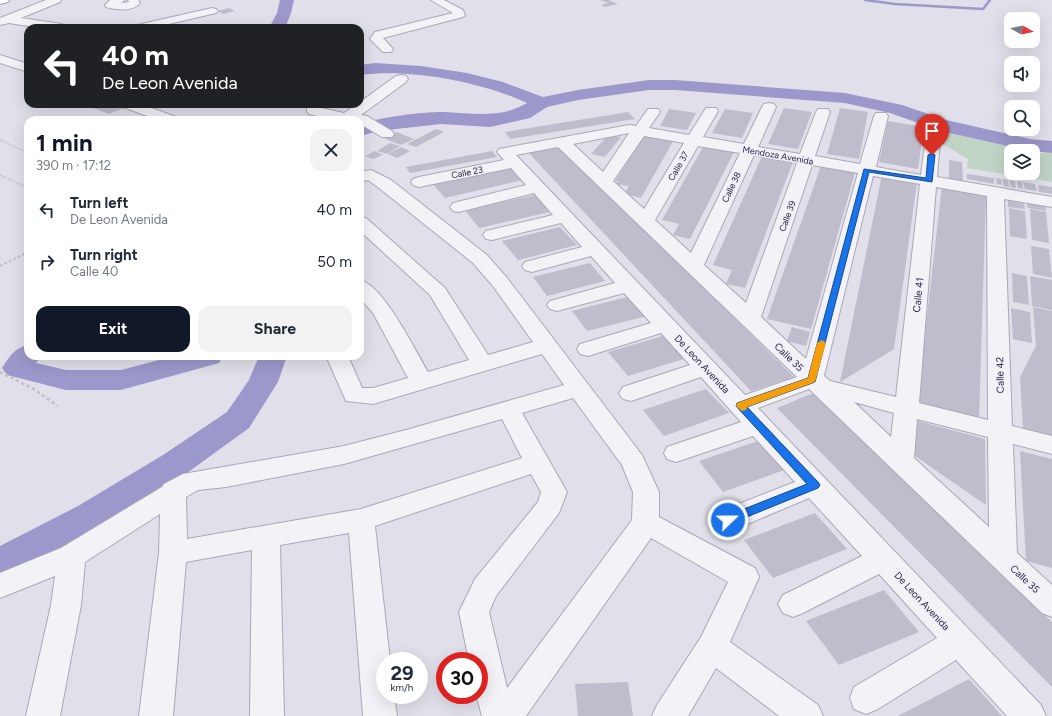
<!DOCTYPE html>
<meta charset="utf-8">
<style>
body{margin:0;font-family:Figtree,sans-serif;background:#f2f2f3;color:#1f2937;height:100vh;display:flex;flex-direction:column;font-size:15px;white-space:nowrap}
*{box-sizing:border-box;margin:0}
p{font-size:13px;color:#747a83}
.icon{flex:none;width:22px;height:22px;fill:none;stroke:currentColor;stroke-width:2;stroke-linecap:round;stroke-linejoin:round}
.map{position:relative;flex:1;overflow:hidden}
.side{position:absolute;left:24px;top:116px;width:340px;height:244px;display:flex;flex-direction:column;background:#fff;border-radius:12px;box-shadow:0 4px 16px #0002}
.side>*{flex:none}
.hud{position:absolute;left:24px;top:24px;width:340px;height:84px;border-radius:12px;box-shadow:0 4px 16px #0002;background:#202124;color:#fff;overflow:hidden}
.needle{width:26px;rotate:98deg}
.buttons{position:absolute;left:1004px;top:12px;display:grid;gap:8px}
.buttons a{display:grid;place-items:center;width:36px;height:36px;border-radius:8px;background:#fff;box-shadow:0 4px 16px #0002;font-size:20px}
.speed{position:absolute;left:376px;top:652px;display:flex;gap:8px;font-size:20px;font-weight:700;text-align:center}
.speed>*{display:grid;place-content:center;width:52px;height:52px;border-radius:50%;background:#fff;box-shadow:0 4px 16px #0002;line-height:1}
.speed small{font-size:10px;font-weight:400}
.speed .limit{border:6px solid #d22;background:#fff;color:#111}
.pin{position:absolute;display:grid;place-items:center;width:34px;height:34px;color:#fff;margin:-41px -17px;border-radius:50% 50% 50% 0;rotate:-45deg;box-shadow:0 0 4px #0007}
.pin .icon{rotate:45deg}
.me{position:absolute;width:44px;margin:-22px;rotate:68deg;stroke-linejoin:round;filter:drop-shadow(0 0 3px #0008)}
.turn{display:flex;align-items:center;gap:14px;height:84px;padding:0 12px;font-size:18px}
.turn .icon{width:52px;height:52px;stroke-width:2.5}
.turn b{display:block;font-size:28px;line-height:34px}
.round{display:grid;place-items:center;flex:none;width:42px;height:42px;border-radius:12px;background:#f2f2f3}
.head{display:flex;align-items:center;justify-content:space-between;height:68px;padding:0 12px}
h1{font-size:24px;font-weight:700;line-height:30px;color:#111827}
.primary-button{display:flex;gap:8px;margin-top:auto;padding:8px 12px}
.primary-button a{flex:1;height:46px;border-radius:12px;background:#111827;color:#fff;font-size:16px;font-weight:700;line-height:46px;text-align:center}
.primary-button a+a{background:#f2f2f3;color:#1f2937}
ul{padding:0;list-style:none}
li{display:flex;align-items:center;gap:12px;height:52px;padding:0 12px}
li div{flex:1}
li b{display:block;font-size:15px}
li em{font-style:normal}
.map>svg:first-child{display:block}
.green{fill:#c0d4c6;fill-rule:evenodd}
.lines{fill:none;stroke-linecap:round;stroke-linejoin:round}
.stream{stroke:#9c98cb;stroke-width:2.5}
.river{fill:#9c98cb;fill-rule:evenodd}
.building{fill:#bfbccc}
.minor-casing{stroke:#aba8b7;stroke-width:2}
.major-casing{stroke:#a29eb6;stroke-width:2}
.path-far2{stroke:#bfbdc8;stroke-width:1.5;stroke-dasharray:1.5 1.5;stroke-linecap:butt}
.path-far1{stroke:#bfbdc8;stroke-width:2;stroke-dasharray:2.5 2.5;stroke-linecap:butt}
.path{stroke:#bfbdc8;stroke-width:2.5;stroke-dasharray:3 3;stroke-linecap:butt}
.minor{fill:#f3f2f7;fill-rule:evenodd}
.major{fill:#fff;fill-rule:evenodd}
.route{fill:#1a73e8;stroke:#114b97}
.slow{fill:#f59e0b}
.labels{text-anchor:middle;dominant-baseline:central;stroke-width:3;stroke-linejoin:round;paint-order:stroke}
.far-street-label{font-size:9px;fill:#2c2741;stroke:#f0eff7}
.street-label{font-size:10px;fill:#2c2741;stroke:#f0eff7}
</style>
<div class="map">
<svg width="1052" height="716" viewBox="0 0 1052 716">
<rect width="100%" height="100%" fill="#e1dfe9"/>
<!-- green -->
<path class="green" d="M940,129L1041,153H1052V182L967,168L968,159L941,143ZM1011,151H1033V173H1011Z"/>
<g class="lines">
<!-- stream -->
<path class="stream" d="M865,0L895,4L983,9L990,0"/>
<!-- river -->
<g class="river">
<path d="M280,0H294L291,13L285,28H269L277,13Z"/>
<path d="M375,63L421,66L467,73L503,82L543,97L578,90L649,80H675L845,93L902,105L946,120L1030,139L1052,141V153L1030,151L941,131L890,113L845,103L675,90H649L578,100L547,107L530,118L490,127L441,124L378,131L360,136V124C381,117 421,112 443,112C472,113 501,119 527,103C483,82 409,68 360,75V65Z"/>
<path d="M28,345V356H41L36,363L66,370H121L174,356H223L219,363L121,390H66L7,375L2,368C10,356 14,348 28,345Z"/>
<path d="M259,356H287L278,382L249,428L187,473L104,526L13,575L0,580V546L78,506L163,455L227,412L249,380Z"/>
</g>
</g>
<!-- building -->
<g class="building">
<path d="M600,0H608L618,4L605,7L601,5L609,3Z"/>
<path d="M229,8L235,11L223,14L217,11Z"/>
<path d="M83,104H114L124,108L109,114Z"/>
<path d="M784,108L812,112L798,149L768,144Z"/>
<path d="M840,108L868,112L859,159L827,154Z"/>
<path d="M669,109L696,113L687,130L660,126Z"/>
<path d="M725,109L753,113L742,138L712,133Z"/>
<path d="M628,112L635,119L510,139L505,132Z"/>
<path d="M888,121L924,127L918,169L879,162Z"/>
<path d="M436,129L444,132L416,147L407,144Z"/>
<path d="M397,132L414,139L401,145L385,139Z"/>
<path d="M646,133L675,138L641,198L624,194L629,186L616,184L618,181H615Z"/>
<path d="M608,135L621,137L605,157L591,154Z"/>
<path d="M390,143L400,146L387,154L377,151Z"/>
<path d="M558,144L794,377L751,391L526,150Z"/>
<path d="M704,145L735,150L690,239L673,235L679,224L662,220Z"/>
<path d="M401,147L410,151L397,158L388,154Z"/>
<path d="M375,151L383,155L373,159L365,156Z"/>
<path d="M492,151L497,157L410,173L406,167Z"/>
<path d="M763,154L794,159L745,288L726,284L732,270L713,265Z"/>
<path d="M949,160L962,162L963,181L949,179Z"/>
<path d="M822,163L856,169L811,329L767,319Z"/>
<path d="M510,167L523,180L445,198L433,184Z"/>
<path d="M967,174L994,178V184L967,179Z"/>
<path d="M882,175L917,182L894,349L840,382Z"/>
<path d="M996,178L1001,179L1002,185L997,184Z"/>
<path d="M1002,179L1008,180L1009,187L1004,186Z"/>
<path d="M1009,180L1015,181L1016,188L1011,187Z"/>
<path d="M1017,181L1022,182L1023,189L1018,188Z"/>
<path d="M1023,182L1035,184L1037,191L1025,189Z"/>
<path d="M1038,185L1052,187V194L1039,192Z"/>
<path d="M942,186L986,194L979,419L917,403Z"/>
<path d="M535,195L550,212L479,228L465,210Z"/>
<path d="M1008,198L1024,201V203L1017,202L1024,204L1025,209L1008,207Z"/>
<path d="M1026,200L1045,203L1046,211L1028,208Z"/>
<path d="M1009,208L1025,211L1027,239L1010,236Z"/>
<path d="M1030,209L1046,212L1049,243L1032,240Z"/>
<path d="M560,227L577,245L518,260L502,241Z"/>
<path d="M1031,246L1049,249L1052,278L1033,274Z"/>
<path d="M590,263L605,281L547,296L533,277Z"/>
<path d="M1012,273L1027,276L1029,305L1013,302Z"/>
<path d="M1030,276L1052,280V310L1032,306Z"/>
<path d="M631,296L647,316L587,331L572,311Z"/>
<path d="M1033,307L1052,311V436L1023,429L1020,377L1036,346Z"/>
<path d="M1011,308L1030,312L1032,343L1013,339Z"/>
<path d="M792,327L810,332L806,346L787,341Z"/>
<path d="M666,335L687,358L628,376L608,352Z"/>
<path d="M706,389L729,413L664,436L643,410Z"/>
<path d="M816,392L1052,622V687L777,408Z"/>
<path d="M918,421L985,439L986,505L912,454Z"/>
<path d="M761,440L787,469L723,492L699,461Z"/>
<path d="M1020,451L1052,459V568L1026,561Z"/>
<path d="M815,513L847,549L773,578L744,540Z"/>
<path d="M884,590L919,632L839,665L806,621Z"/>
<path d="M969,679L1002,716H898Z"/>
<path d="M628,682L633,716H578L575,684Z"/>
</g>
<g class="lines">
<defs>
<g id="minor">
<path d="M46,0H61L60,2L21,18L62,24L68,28H41L9,23L0,25V18Z"/>
<path d="M110,0H125L121,3L129,2L128,0H138L140,3C133,12 116,10 106,7L105,5Z"/>
<path d="M431,0H444L463,10L465,15L463,17L383,38L393,49L391,52H383L370,39L375,32L453,13Z"/>
<path d="M212,8L216,9L218,11L216,13L152,28H131L133,26Z"/>
<path d="M0,55L28,64V72L0,63Z"/>
<path d="M401,75L406,76L408,79L406,82L361,115L367,116L392,131L394,134L392,137H382L360,124V120H334L309,114L307,111V104H321V108L344,113L357,104H360V102L396,76Z"/>
<path d="M769,103L774,104L776,107L758,147L800,154L816,112L818,109H828L830,112L815,156L860,164L874,116L876,113H886L888,116L876,167L921,175L927,128L929,125H939L941,128L937,177L1052,197V207L1004,199L1012,426L1052,436V454L1013,444L1017,553L1052,585V617L1042,613L809,389L758,408L1041,705L1046,716H1007L956,660L878,709L866,714L854,709L850,698L854,687L937,638L879,574L803,613L793,617L783,613L778,604L783,595L862,556L809,498L738,528L728,531L718,528L714,520L718,512L795,482L753,436L676,462L667,459L664,453L667,447L741,422L701,377L631,401L623,399L619,393L623,387L690,365L661,333L588,356L580,354L577,349L580,344L651,323L624,293L557,311L550,309L547,305L550,301L615,283L591,256L532,272L525,270L522,266L525,262L582,247L561,223L492,240L486,239L483,235L486,231L553,215L534,193L459,212L453,211L450,207L453,203L526,185L511,168L419,187L413,185L411,182L413,179L419,177L504,160L497,152L499,149L629,125L636,126L648,109H658L660,112L649,128L689,135L706,108H716L718,111L703,137L744,144L762,107L764,104ZM629,133L603,172L573,144ZM644,136L684,143L644,209L613,181ZM698,146L740,153L691,253L655,220ZM558,147L797,377L745,395L516,155ZM754,155L797,163L746,303L704,265ZM812,165L858,173L806,359L761,317ZM873,176L920,184L896,397L830,381L824,376ZM936,187L987,196L988,420L919,403ZM854,402L894,413L891,437ZM917,419L988,437L989,527L914,458Z"/>
<path d="M121,104H141L176,117L178,120H158L123,107Z"/>
<path d="M371,170L391,180L487,255L507,278L642,455L659,492V517L755,568L759,577L730,642L818,705L823,716H779L716,668L688,716H652L657,705L701,637L728,582L651,538L526,716H482L476,695H479V661H469L459,612L475,579L538,502L541,492L531,474L375,526L390,661H385V695H394L397,716H363L349,533L280,545L284,716H250L252,550L186,562L173,716H139L159,553L160,514L85,562L81,605L60,716H26L51,605L55,576L0,598V573L61,548L162,487L164,484L183,474L344,446L406,430L564,385L542,354L373,404L346,401L326,356H348L362,388H373L408,378L373,313L360,298V280C384,286 415,350 428,372L469,360L430,295L360,231V217L366,218L445,288L488,355L533,342L493,286L473,263L379,188L368,180L360,182V172ZM573,398L622,465L633,492L632,520L507,688L489,612L496,596L559,513L567,492L522,413ZM502,419L522,458L361,509L187,539L186,497L198,490L226,487L344,464Z"/>
</g>
<path id="major" d="M0,0H9L8,2L0,4Z"/>
</defs>
<!-- minor casing -->
<use href="#minor" class="minor-casing"/>
<!-- major casing -->
<use href="#major" class="major-casing"/>
<!-- path-far2 -->
<g class="path-far2">
<path d="M0,140L28,153"/>
<path d="M0,175L28,188"/>
</g>
<!-- path-far1 -->
<path class="path-far1" d="M0,266L28,252"/>
<!-- path -->
<path class="path" d="M0,372L32,388L58,406"/>
<!-- minor -->
<use href="#minor" class="minor"/>
<!-- major -->
<use href="#major" class="major"/>
</g>
<!-- route -->
<path class="route" d="M932,153L935,155L932,182L869,172L815,382L747,407L818,482L820,485L818,488L732,523H724L722,520L724,517L807,484L736,406L737,403L808,378L864,169L926,178L928,155Z"/>
<!-- slow -->
<path class="slow" d="M822,340L826,343L815,382L747,407L746,410L742,411L736,406L737,403L808,378L817,343Z"/>
<g class="labels">
<!-- far-street labels -->
<g class="far-street-label">
<text transform="translate(778 155) rotate(10)">Mendoza Avenida</text>
<text transform="translate(678 166) rotate(-60)">Calle 37</text>
<text transform="translate(467 172) rotate(-11)">Calle 23</text>
<text transform="translate(731 187) rotate(-65)">Calle 38</text>
<text transform="translate(787 216) rotate(-70)">Calle 39</text>
</g>
<!-- street labels -->
<g class="street-label">
<text transform="translate(918 295) rotate(-84)">Calle 41</text>
<text transform="translate(789 357) rotate(44)">Calle 35</text>
<text transform="translate(702 364) rotate(47)">De Leon Avenida</text>
<text transform="translate(1000 375) rotate(-91)">Calle 42</text>
<text transform="translate(1025 579) rotate(43)">Calle 35</text>
<text transform="translate(922 601) rotate(47)">De Leon Avenida</text>
</g>
</g>
</svg>
<div class="buttons">
<a><svg class="needle" viewBox="-14 -14 28 28"><path d="M0-13l5 13h-10z" fill="#e53935"/><path d="M0 13l5-13h-10z" fill="#747a83"/></svg></a>
<a><svg class="icon" aria-label="sound" viewBox="0 0 24 24"><path d="M4 9h4l5-4v14l-5-4H4zM17 9q2 3 0 6"/></svg></a>
<a><svg class="icon" aria-label="search" viewBox="0 0 24 24"><circle cx="10" cy="10" r="6"/><path d="M15 15l6 6"/></svg></a>
<a><svg class="icon" aria-label="layers" viewBox="0 0 24 24"><path d="M12 4l9 5-9 5-9-5zM3 14l9 5 9-5"/></svg></a>
</div>
<div class="speed"><div>29<small>km/h</small></div><div class="limit">30</div></div>
<div class="pin" style="left:932px;top:155px;background:#d93025"><svg class="icon" aria-label="arrive" viewBox="0 0 24 24"><path d="M6 21V4h12l-3 4 3 4H6"/></svg></div>
<svg class="me" style="left:728px;top:520px" viewBox="-20 -20 40 40"><circle r="17" fill="#1a73e8" stroke="#fff" stroke-width="3"/><path d="M0-11L8 9 0 5-8 9z" fill="#fff"/></svg>
<div class="hud">
<div class="turn"><svg class="icon" aria-label="left" viewBox="0 0 24 24"><path d="M17 20v-9H6M10 6l-5 5 5 5"/></svg><div><b>40 m</b>De Leon Avenida</div></div>
</div>
<section class="side">
<div class="head"><div><h1>1 min</h1><p>390 m · 17:12</p></div><a class="round"><svg class="icon" aria-label="close" viewBox="0 0 24 24"><path d="M6 6l12 12M18 6L6 18"/></svg></a></div>
<ul>
<li><svg class="icon" aria-label="left" viewBox="0 0 24 24"><path d="M17 20v-9H6M10 6l-5 5 5 5"/></svg><div><b>Turn left</b><p>De Leon Avenida</p></div><em>40 m</em></li>
<li><svg class="icon" aria-label="right" viewBox="0 0 24 24"><path d="M7 20v-9h11M14 6l5 5-5 5"/></svg><div><b>Turn right</b><p>Calle 40</p></div><em>50 m</em></li>
</ul>
<div class="primary-button"><a>Exit</a><a>Share</a></div>
</section>
</div>
